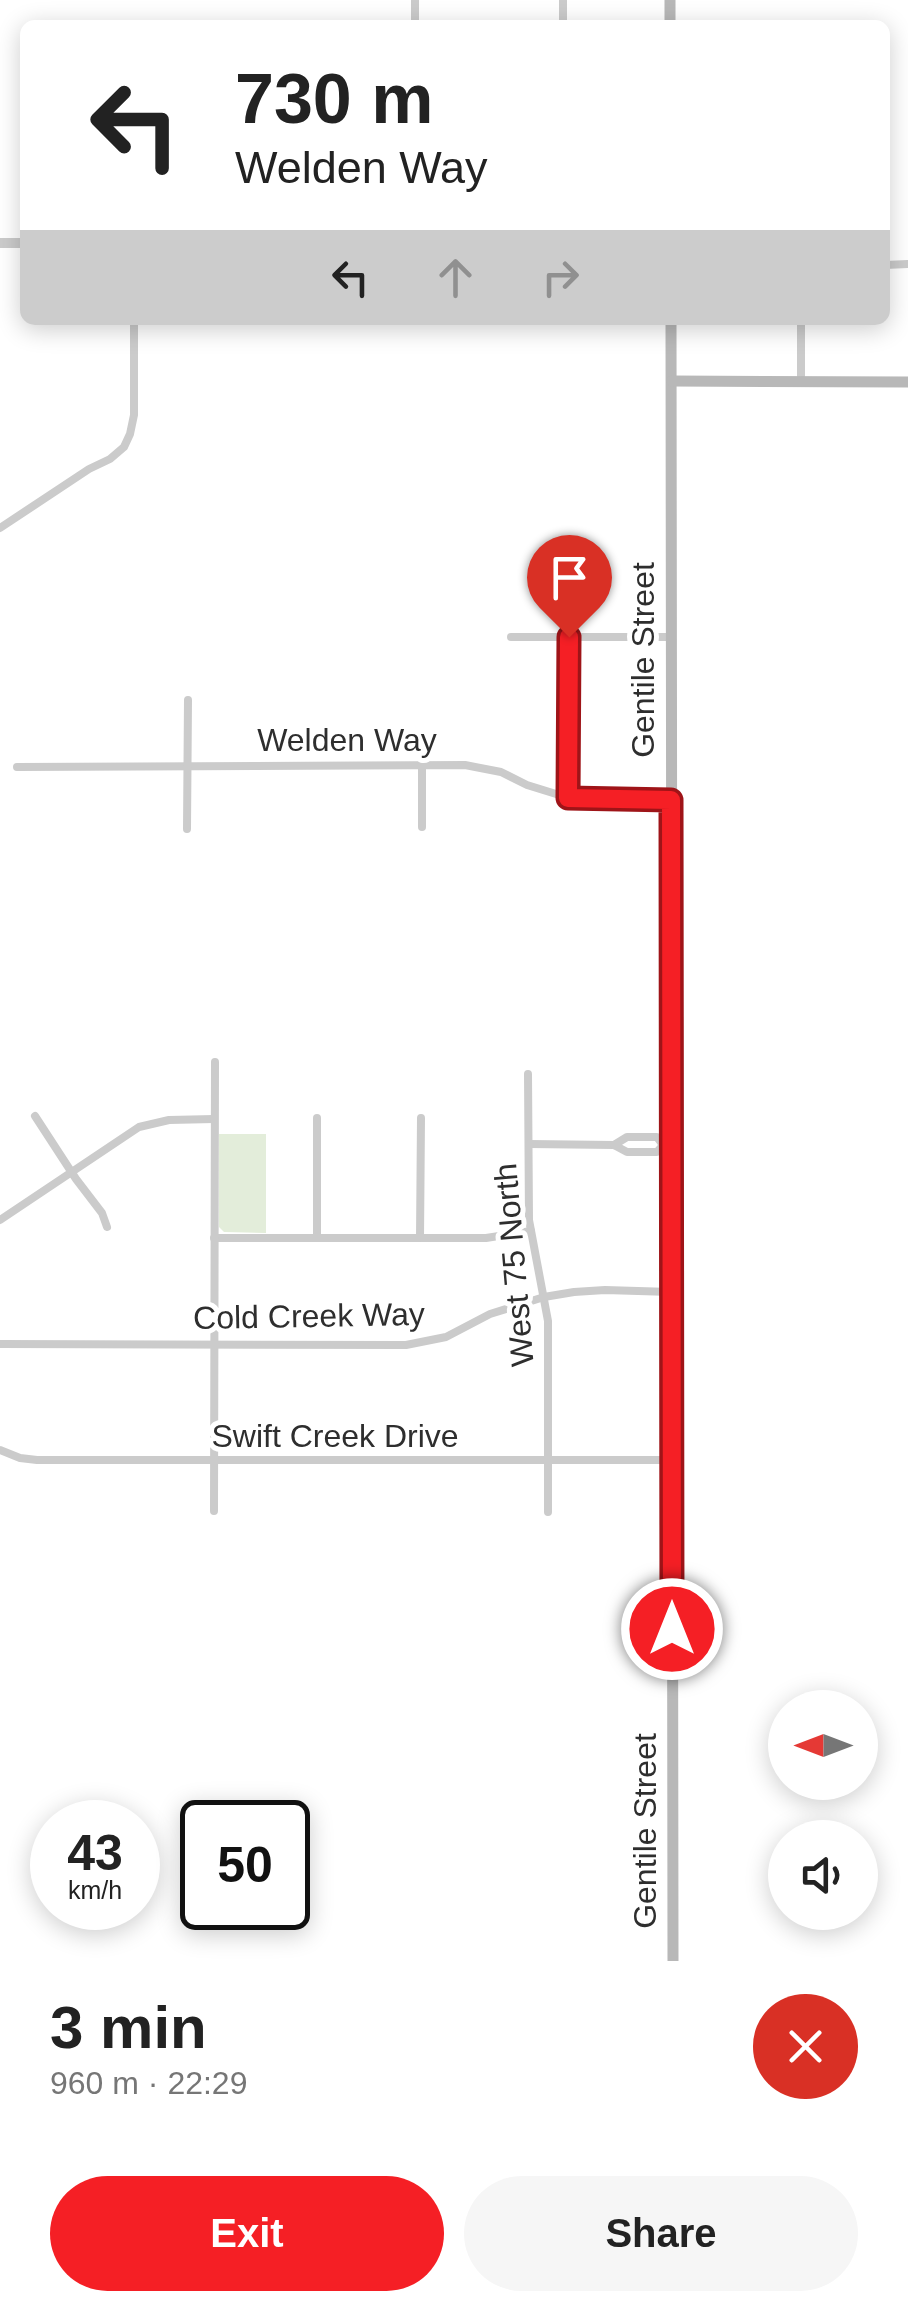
<!DOCTYPE html>
<meta charset="utf-8">
<style>
body{margin:0;font-family:Arial,sans-serif;background:#f6f6f6;color:#222;height:100vh;display:flex;flex-direction:column;font-size:38px;white-space:nowrap}
*{box-sizing:border-box;margin:0}
p{font-size:32px;color:#767676}
.icon{flex:none;width:55px;height:55px;fill:none;stroke:currentColor;stroke-width:2;stroke-linecap:round;stroke-linejoin:round}
.map{position:relative;height:1961px;overflow:hidden}
.sheet{display:flex;flex-direction:column;background:#fff;flex:1}
.sheet>*{flex:none}
.hud{position:absolute;left:20px;top:20px;width:870px;height:305px;border-radius:15px;box-shadow:0 5px 25px #0003;background:#fff;color:#222;overflow:hidden}
.needle{width:65px;rotate:270deg}
.fabs{position:absolute;left:768px;top:1690px;display:grid;gap:20px}
.fabs a{display:grid;place-items:center;width:110px;height:110px;border-radius:50%;background:#fff;box-shadow:0 5px 25px #0003;font-size:50px}
.speed{position:absolute;left:30px;top:1800px;display:flex;gap:20px;font-size:50px;font-weight:700;text-align:center}
.speed>*{display:grid;place-content:center;width:130px;height:130px;border-radius:50%;background:#fff;box-shadow:0 5px 25px #0003;line-height:1}
.speed small{font-size:25px;font-weight:400}
.speed .limit{border:5px solid #111;border-radius:15px;background:#fff;color:#111}
.pin{position:absolute;display:grid;place-items:center;width:85px;height:85px;color:#fff;margin:-102px -42px;border-radius:50% 50% 50% 0;rotate:-45deg;box-shadow:0 0 10px #0007}
.pin .icon{rotate:45deg}
.me{position:absolute;width:110px;margin:-55px;rotate:0deg;stroke-linejoin:round;filter:drop-shadow(0 0 8px #0008)}
.turn{display:flex;align-items:center;gap:35px;height:210px;padding:0 50px;font-size:45px}
.turn .icon{width:130px;height:130px;stroke-width:2.5}
.turn b{display:block;font-size:70px;line-height:85px}
.lanes{display:flex;align-items:center;height:95px;padding:0 50px;background:#0003;justify-content:center;gap:50px;direction:ltr}
.lanes .off{opacity:.35}
.round{display:grid;place-items:center;flex:none;width:105px;height:105px;border-radius:52px;background:#f6f6f6}
.headline{display:flex;align-items:center;justify-content:space-between;height:170px;padding:0 50px}
h1{font-size:60px;font-weight:700;line-height:75px}
.action{display:flex;gap:20px;margin-top:auto;padding:20px 50px}
.action a{flex:1;height:115px;border-radius:60px;background:#f51f25;color:#fff;font-size:40px;font-weight:700;line-height:115px;text-align:center}
.action a+a{background:#f6f6f6;color:#222}
.map>svg:first-child{display:block}
.green{fill:#e3edda}
.lines{fill:none;stroke-linecap:round;stroke-linejoin:round}
.minor{stroke:#cbcbcb;stroke-width:8}
.tertiary{stroke:#cbcbcb;stroke-width:10}
.secondary{stroke:#b8b8b8;stroke-width:11}
.route-casing{stroke:#9f1418;stroke-width:25}
.route{stroke:#f51f25;stroke-width:18}
.labels{text-anchor:middle;dominant-baseline:central;stroke-width:10;stroke-linejoin:round;paint-order:stroke}
.street-label{font-size:32px;fill:#2e2e2e;stroke:#fff}
</style>
<div class="map">
<svg width="908" height="1961" viewBox="0 0 908 1961">
<rect width="100%" height="100%" fill="#fff"/>
<!-- green -->
<path class="green" d="M219,1134H266V1233L224,1232L219,1227Z"/>
<g class="lines">
<!-- minor -->
<g class="minor">
<path d="M415,25V0"/>
<path d="M563,25V0"/>
<path d="M885,265L908,264"/>
<path d="M801,382V320"/>
<path d="M0,528L89,469L110,459L124,447L130,434L134,415V320"/>
<path d="M511,637H671"/>
<path d="M422,765V827"/>
<path d="M17,767L465,765L501,772L527,785L569,798L671,801"/>
<path d="M569,798V637"/>
<path d="M187,829L188,700"/>
<path d="M528,1074L529,1220L548,1321V1512"/>
<path d="M35,1116L76,1179L102,1213L107,1227"/>
<path d="M317,1118V1238"/>
<path d="M529,1144L614,1145L627,1152H657L663,1145L671,1144"/>
<path d="M614,1145L627,1137H657L663,1145"/>
<path d="M0,1220L139,1127L169,1120L214,1119"/>
<path d="M214,1238H486L531,1231"/>
<path d="M420,1238L421,1118"/>
<path d="M0,1344L406,1345L446,1337L490,1314L544,1297L574,1292L605,1290L671,1292"/>
<path d="M0,1450L20,1458L37,1460H672"/>
<path d="M214,1511L215,1062"/>
</g>
<!-- tertiary -->
<path class="tertiary" d="M0,243H25"/>
<!-- secondary -->
<g class="secondary">
<path d="M670,0V25"/>
<path d="M671,320L673,1961"/>
<path d="M672,381L908,382"/>
</g>
</g>
<g class="lines">
<defs>
<path id="route" d="M569,637L568,798L671,800L672,1629"/>
</defs>
<!-- route casing -->
<use href="#route" class="route-casing"/>
<!-- route -->
<use href="#route" class="route"/>
</g>
<g class="labels">
<!-- street labels -->
<g class="street-label">
<text transform="translate(643 660) rotate(-90)">Gentile Street</text>
<text x="347" y="740">Welden Way</text>
<text transform="translate(514 1265) rotate(-95)">West 75 North</text>
<text transform="translate(309 1316) rotate(-1)">Cold Creek Way</text>
<text x="335" y="1436">Swift Creek Drive</text>
<text transform="translate(645 1831) rotate(-90)">Gentile Street</text>
</g>
</g>
</svg>
<div class="fabs">
<a><svg class="needle" viewBox="-14 -14 28 28"><path d="M0-13l5 13h-10z" fill="#e53935"/><path d="M0 13l5-13h-10z" fill="#767676"/></svg></a>
<a><svg class="icon" aria-label="sound" viewBox="0 0 24 24"><path d="M4 9h4l5-4v14l-5-4H4zM17 9q2 3 0 6"/></svg></a>
</div>
<div class="speed"><div>43<small>km/h</small></div><div class="limit">50</div></div>
<div class="pin" style="left:569px;top:637px;background:#d93025"><svg class="icon" aria-label="arrive" viewBox="0 0 24 24"><path d="M6 21V4h12l-3 4 3 4H6"/></svg></div>
<svg class="me" style="left:672px;top:1629px" viewBox="-20 -20 40 40"><circle r="17" fill="#f51f25" stroke="#fff" stroke-width="3"/><path d="M0-11L8 9 0 5-8 9z" fill="#fff"/></svg>
<div class="hud">
<div class="turn"><svg class="icon" aria-label="left" viewBox="0 0 24 24"><path d="M17 20v-9H6M10 6l-5 5 5 5"/></svg><div><b>730 m</b>Welden Way</div></div>
<div class="lanes"><svg class="icon" aria-label="left" viewBox="0 0 24 24"><path d="M17 20v-9H6M10 6l-5 5 5 5"/></svg><svg class="icon off" aria-label="ahead" viewBox="0 0 24 24"><path d="M12 20V5M6 11l6-6 6 6"/></svg><svg class="icon off" aria-label="right" viewBox="0 0 24 24"><path d="M7 20v-9h11M14 6l5 5-5 5"/></svg></div>
</div>
</div>
<section class="sheet">
<div class="headline"><div><h1>3 min</h1><p>960 m · 22:29</p></div><a class="round" style="background:#d93025;color:#fff"><svg class="icon" aria-label="close" viewBox="0 0 24 24"><path d="M6 6l12 12M18 6L6 18"/></svg></a></div>
<div class="action"><a>Exit</a><a>Share</a></div>
</section>
